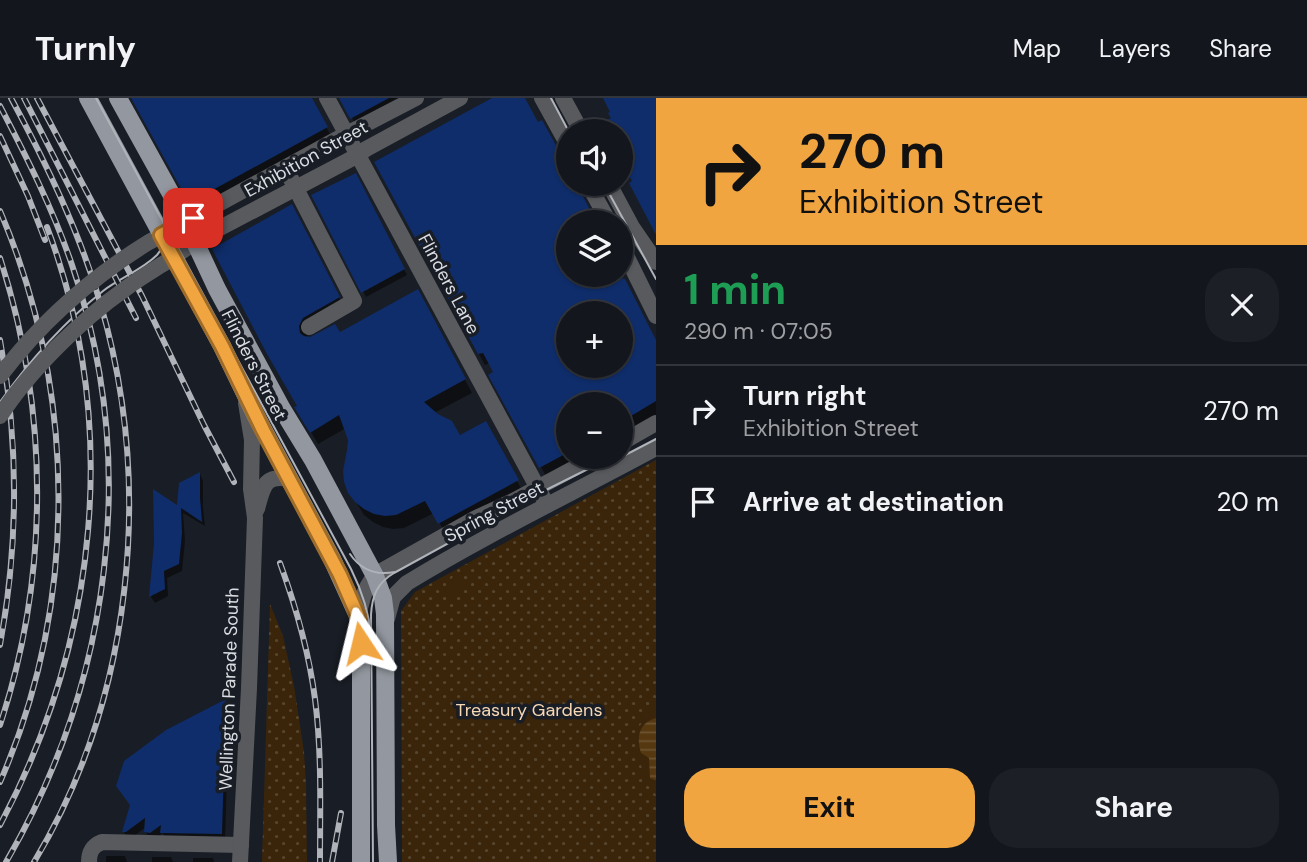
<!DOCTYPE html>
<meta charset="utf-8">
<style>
body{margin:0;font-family:"DM Sans",sans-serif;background:#1c1f25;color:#f1f3f6;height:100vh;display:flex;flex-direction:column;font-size:26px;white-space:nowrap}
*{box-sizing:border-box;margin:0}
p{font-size:23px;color:#9d9fa3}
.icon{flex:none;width:38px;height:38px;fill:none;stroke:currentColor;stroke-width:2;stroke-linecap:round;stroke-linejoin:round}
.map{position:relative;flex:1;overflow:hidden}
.drawer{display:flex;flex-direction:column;background:#13161c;width:651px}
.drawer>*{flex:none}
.hud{background:#f1a540;color:#111;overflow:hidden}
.controls{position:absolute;left:556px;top:21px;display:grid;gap:14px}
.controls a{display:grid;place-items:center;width:77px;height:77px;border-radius:50%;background:#13161c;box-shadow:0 2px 5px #0004,0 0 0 2px #32353b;font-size:35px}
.pin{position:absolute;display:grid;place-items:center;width:60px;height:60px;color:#fff;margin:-30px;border-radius:14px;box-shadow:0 4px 10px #0006}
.me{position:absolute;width:77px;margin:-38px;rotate:350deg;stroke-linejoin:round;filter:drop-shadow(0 0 5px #0008)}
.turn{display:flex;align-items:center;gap:24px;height:147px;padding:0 28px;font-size:32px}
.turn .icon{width:91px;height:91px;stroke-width:2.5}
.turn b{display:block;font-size:49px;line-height:60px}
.round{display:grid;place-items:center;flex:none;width:74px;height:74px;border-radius:28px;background:#1c1f25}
.head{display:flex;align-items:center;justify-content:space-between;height:119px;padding:0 28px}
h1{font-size:42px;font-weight:700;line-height:52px;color:#1e9e55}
.button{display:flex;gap:14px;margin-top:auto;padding:14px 28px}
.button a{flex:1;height:80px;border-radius:28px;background:#f1a540;color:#111;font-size:28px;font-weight:700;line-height:80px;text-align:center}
.button a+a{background:#1c1f25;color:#f1f3f6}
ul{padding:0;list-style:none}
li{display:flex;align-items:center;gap:21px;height:91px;padding:0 28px;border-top:2px solid #32353b}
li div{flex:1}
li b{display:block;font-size:26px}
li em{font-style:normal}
header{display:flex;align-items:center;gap:42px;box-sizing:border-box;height:98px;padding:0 35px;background:#13161c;border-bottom:2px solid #32353b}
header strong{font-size:33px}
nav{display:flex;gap:38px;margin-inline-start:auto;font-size:24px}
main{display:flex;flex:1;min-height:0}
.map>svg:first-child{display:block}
.park{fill:url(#park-dots)}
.garden{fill:#3a250a}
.water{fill:url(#water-rules)}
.shadow{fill:#0007;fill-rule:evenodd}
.building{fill:#0f2d6a;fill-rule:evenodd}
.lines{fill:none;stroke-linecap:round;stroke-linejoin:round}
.minor{stroke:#585a5e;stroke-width:16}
.major{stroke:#9398a0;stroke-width:18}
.tram{stroke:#b0b3b9;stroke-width:2}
.rail-casing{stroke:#b0b3b9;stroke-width:6}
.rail{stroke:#191d25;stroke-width:3.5;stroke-dasharray:10;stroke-linecap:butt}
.minor-bridge{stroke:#585a5e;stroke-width:16}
.route-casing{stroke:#9d6b2a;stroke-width:18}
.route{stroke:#f1a540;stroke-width:12}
.labels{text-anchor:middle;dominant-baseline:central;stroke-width:7;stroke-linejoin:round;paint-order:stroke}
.street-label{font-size:18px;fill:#dadde2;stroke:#191d25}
.park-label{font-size:18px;fill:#f7d8b5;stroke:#191d25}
</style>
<header>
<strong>Turnly</strong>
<nav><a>Map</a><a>Layers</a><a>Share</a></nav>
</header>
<main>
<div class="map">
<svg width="656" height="764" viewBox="0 0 656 764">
<defs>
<pattern id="park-dots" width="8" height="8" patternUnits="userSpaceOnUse" patternTransform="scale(1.75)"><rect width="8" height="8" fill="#3a250a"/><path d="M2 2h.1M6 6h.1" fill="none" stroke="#56442d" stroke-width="1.8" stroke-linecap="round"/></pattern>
<pattern id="water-rules" width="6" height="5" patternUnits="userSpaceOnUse" patternTransform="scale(1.75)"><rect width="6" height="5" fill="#553710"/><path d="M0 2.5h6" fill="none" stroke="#6d5432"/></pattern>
</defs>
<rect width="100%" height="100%" fill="#191d25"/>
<!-- park -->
<g class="park">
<path d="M656,362V764H402L401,513L415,494Z"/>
<path d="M270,506L283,538L294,588L304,654L306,686L307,764H262Z"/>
</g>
<!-- garden -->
<g class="garden">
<path d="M455,476H457L464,485L460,489L459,488L453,492L454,495H449L445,493L446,488Z"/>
<path d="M656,608V697C645,678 627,647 641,626C645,619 651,614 656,608Z"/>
</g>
<!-- water -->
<path class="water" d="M656,620V682H655L650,680L649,660L641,655C636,639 639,625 656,620Z"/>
<!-- shadow -->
<g class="shadow">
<path d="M131,0H311L332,40L196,114L135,4Z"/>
<path d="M339,0H412L357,29L343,4Z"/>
<path d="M495,0H523L569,86H575L595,123L569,124V177H616L630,194L656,244V318L621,337V306H569V359H584L547,380L491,277L495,275L490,265L485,267L479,256ZM569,215H621V268H569Z"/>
<path d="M355,77L407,177L366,199L314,98Z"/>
<path d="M299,122L346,213L310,233L306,241L339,236L425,206L472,295L434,315L459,339L485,325L524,396L447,438L434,415L404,430L393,431L383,429L373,424L364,417L350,394L349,342L346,330L318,346L297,310L299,308L269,255Z"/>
<path d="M200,376L203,383V409L205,428L183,415L185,443L182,473L167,480L168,498L155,505L151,499L156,445Z"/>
<path d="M225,603L229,610L225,743L166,742L163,735L154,741H150L146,734V729L130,741H128L124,734Z"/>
<path d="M106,758H125L127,764H106Z"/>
<path d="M152,759H171L173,764H150H152Z"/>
<path d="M193,760H213L214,764H193Z"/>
</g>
<!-- building -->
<g class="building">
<path d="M131,0H312L328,29L189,105Z"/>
<path d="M339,0H389L350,21Z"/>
<path d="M492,0H525L538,24L542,22L569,71V86H577L590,112L585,115L582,124H569V177H618L620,180L625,181L656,242V303L621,324V306H569V354L539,370L488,277L493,274L483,255L478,256L374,64ZM569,215H621V268H569V247L560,231L569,226Z"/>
<path d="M603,0H656V137L629,85L632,83L621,64V33H605L601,25L611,20L608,15L610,14Z"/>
<path d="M356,75L405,171L361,195L311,97Z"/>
<path d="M292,106L340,199L303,220L299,228L300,235L304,238L310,239L335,226L340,234L418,191L466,281L424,304L438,316L452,323L460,337L486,323L519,382L438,426L425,403L396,417L385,418L374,416L364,411L355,404L348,395L344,384L343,373L347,352L348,342L339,317L310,335L294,309L297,308L267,256L212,151Z"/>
<path d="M200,374V400L202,424L181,410L182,435L179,466L164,473L165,491L149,499L154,445L153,391L177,407L179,385Z"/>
<path d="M226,601L222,736L160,735L161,727L150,735L144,734L145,720L126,734H122L130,707L116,688L124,663L166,632Z"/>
</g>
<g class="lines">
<!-- minor -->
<g class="minor">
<path d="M327,0L547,407"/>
<path d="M542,0L569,49"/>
<path d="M563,0L581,33"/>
<path d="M291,81L354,203L309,229"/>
<path d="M588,86L609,124"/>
<path d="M609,86L632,129L656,164"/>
<path d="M151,143L339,40L416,0"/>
<path d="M621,147L656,218"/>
<path d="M163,166L203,139L351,61L366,51L460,0"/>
<path d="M621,345L656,325"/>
<path d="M257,411C263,389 264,376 290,381"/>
<path d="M358,518C362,502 365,486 378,475L476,420L513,403L595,359"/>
<path d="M387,521L393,499L407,485C487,436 573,395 656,350"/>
<path d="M89,764C89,754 92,748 102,744L241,747"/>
<path d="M240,764L249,590L255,420L251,391L252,342L246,305"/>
</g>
<!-- major -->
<g class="major">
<path d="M88,0L222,248L256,318L332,461L358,518L361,545V764"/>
<path d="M118,0L180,112L217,191L282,311L313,362L375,478L383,500L385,516L386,727L388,764"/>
</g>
<!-- tram -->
<g class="tram">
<path d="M96,0L351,471C362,493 369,514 371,538"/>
<path d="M551,0L569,34"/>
<path d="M604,86L656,181"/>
<path d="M0,304C30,262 63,225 103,193C120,180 142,172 157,157C165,148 168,138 168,127"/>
<path d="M606,367L656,341"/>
<path d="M350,456C361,472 375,478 395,474"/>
<path d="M373,764L371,517C372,498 377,485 394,475L540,395L612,359"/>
</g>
<defs>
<g id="rail">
<path d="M11,0C46,65 79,133 100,204C154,387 133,600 34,764"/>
<path d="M24,0L136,220"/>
<path d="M37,0L142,198L204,327L234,384"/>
<path d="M0,8C27,60 53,111 72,167C140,365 111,584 6,764"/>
<path d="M0,38L28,98L45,142"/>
<path d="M0,113C77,293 79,504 0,684"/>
<path d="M0,160C49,312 50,476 0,627"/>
<path d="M0,242C19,345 19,444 0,547"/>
<path d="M280,465C296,509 309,554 315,601C322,655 320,710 320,764"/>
<path d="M0,727C98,543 121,326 47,129"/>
<path d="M332,764L341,715"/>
</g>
</defs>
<!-- rail casing -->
<use href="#rail" class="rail-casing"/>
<!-- rail -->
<use href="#rail" class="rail"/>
<!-- minor-bridge -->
<g class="minor-bridge">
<path d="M0,278C41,224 92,179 149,144"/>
<path d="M0,318C29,273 81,222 125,191C137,182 149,175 161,167"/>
</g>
</g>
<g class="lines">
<defs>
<path id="route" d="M193,120L161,137L222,248L263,332L340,477L358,518L361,545"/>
</defs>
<!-- route casing -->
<use href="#route" class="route-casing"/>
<!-- route -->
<use href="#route" class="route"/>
</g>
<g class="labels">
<!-- street labels -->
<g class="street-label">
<text transform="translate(306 61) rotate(-29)">Exhibition Street</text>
<text transform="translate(449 186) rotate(62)">Flinders Lane</text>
<text transform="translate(254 267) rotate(63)">Flinders Street</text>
<text transform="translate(494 414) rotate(-28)">Spring Street</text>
<text transform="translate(229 591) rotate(-88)">Wellington Parade South</text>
</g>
<!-- park labels -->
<g class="park-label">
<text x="529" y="612">Treasury Gardens</text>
</g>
</g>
</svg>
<div class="controls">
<a><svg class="icon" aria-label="sound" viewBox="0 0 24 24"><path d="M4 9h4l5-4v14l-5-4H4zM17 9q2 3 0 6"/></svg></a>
<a><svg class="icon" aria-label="layers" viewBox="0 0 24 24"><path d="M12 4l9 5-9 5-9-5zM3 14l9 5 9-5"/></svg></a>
<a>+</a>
<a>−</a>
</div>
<div class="pin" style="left:193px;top:120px;background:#d93025"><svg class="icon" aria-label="arrive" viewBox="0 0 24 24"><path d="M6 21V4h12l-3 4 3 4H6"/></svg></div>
<svg class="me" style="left:361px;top:545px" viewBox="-20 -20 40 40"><path d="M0-17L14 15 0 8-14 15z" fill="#f1a540" stroke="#fff" stroke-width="4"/></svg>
</div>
<section class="drawer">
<div class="hud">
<div class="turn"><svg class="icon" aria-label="right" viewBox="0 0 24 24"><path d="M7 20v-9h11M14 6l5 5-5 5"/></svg><div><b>270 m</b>Exhibition Street</div></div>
</div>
<div class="head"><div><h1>1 min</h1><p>290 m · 07:05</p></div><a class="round"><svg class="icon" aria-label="close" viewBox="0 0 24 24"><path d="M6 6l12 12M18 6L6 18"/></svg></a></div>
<ul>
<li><svg class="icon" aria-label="right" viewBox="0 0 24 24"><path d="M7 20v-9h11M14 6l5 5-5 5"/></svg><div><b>Turn right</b><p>Exhibition Street</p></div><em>270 m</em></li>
<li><svg class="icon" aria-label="arrive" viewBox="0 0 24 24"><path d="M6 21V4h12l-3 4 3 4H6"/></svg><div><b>Arrive at destination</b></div><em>20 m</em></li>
</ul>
<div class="button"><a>Exit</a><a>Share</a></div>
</section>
</main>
